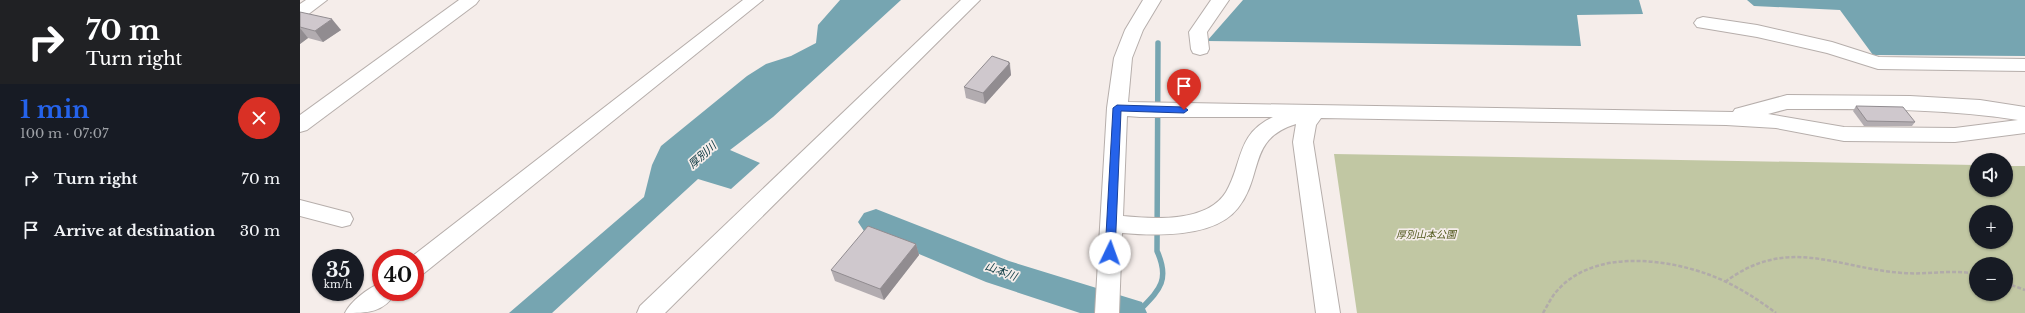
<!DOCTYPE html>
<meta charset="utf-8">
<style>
body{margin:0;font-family:"Libre Baskerville","Noto Sans JP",serif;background:#242831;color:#f1f3f6;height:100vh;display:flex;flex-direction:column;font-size:15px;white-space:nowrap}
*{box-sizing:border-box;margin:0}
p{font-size:13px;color:#9ea1a6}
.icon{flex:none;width:22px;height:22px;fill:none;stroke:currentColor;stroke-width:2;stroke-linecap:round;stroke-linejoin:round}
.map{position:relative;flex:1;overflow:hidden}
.side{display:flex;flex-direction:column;background:#171b24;width:300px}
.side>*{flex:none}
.banner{background:#202124;color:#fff;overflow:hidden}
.buttons{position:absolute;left:1669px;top:153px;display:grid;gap:8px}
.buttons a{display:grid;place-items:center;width:44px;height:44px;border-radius:50%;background:#171b24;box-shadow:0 1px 3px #0004;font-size:20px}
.speed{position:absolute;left:12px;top:249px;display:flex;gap:8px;font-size:20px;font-weight:700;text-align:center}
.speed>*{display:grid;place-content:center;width:52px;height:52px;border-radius:50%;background:#171b24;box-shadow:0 1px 3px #0004;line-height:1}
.speed small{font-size:10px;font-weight:400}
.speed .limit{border:6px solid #d22;background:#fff;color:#111}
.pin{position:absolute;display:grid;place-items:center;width:34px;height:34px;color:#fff;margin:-41px -17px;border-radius:50% 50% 50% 0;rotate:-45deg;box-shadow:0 0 4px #0007}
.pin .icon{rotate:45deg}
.me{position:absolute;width:44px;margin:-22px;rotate:3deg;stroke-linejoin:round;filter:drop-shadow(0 0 3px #0008)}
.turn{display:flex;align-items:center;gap:14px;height:84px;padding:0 20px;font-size:18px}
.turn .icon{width:52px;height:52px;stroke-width:2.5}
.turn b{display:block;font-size:28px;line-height:34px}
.round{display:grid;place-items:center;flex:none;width:42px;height:42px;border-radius:21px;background:#242831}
.headline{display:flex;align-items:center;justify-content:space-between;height:68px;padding:0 20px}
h1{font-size:24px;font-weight:800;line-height:30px;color:#2563eb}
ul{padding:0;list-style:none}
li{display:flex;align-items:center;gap:12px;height:52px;padding:0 20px}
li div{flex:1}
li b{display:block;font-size:15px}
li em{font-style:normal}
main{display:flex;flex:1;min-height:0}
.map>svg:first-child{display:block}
.green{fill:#c1c7a3;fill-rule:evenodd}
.water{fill:#76a5b1}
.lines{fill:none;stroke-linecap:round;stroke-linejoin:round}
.stream{stroke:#76a5b1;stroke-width:5.5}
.river{fill:#76a5b1;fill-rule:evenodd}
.minor-casing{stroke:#b6aeab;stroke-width:2}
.path{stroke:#b1aba9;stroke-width:2.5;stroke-dasharray:4 2;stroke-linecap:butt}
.minor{fill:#fff;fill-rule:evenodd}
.wall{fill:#b2acb0}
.shaded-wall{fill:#918c90}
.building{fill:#cfc8cd;stroke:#918c90}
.route{fill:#2563eb;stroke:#184099}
.labels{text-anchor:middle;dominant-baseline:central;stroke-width:3.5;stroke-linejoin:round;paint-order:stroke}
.park-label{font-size:10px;font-style:italic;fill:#51581c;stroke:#f5edea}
.water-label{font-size:11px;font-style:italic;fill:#0a3841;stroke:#f5edea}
</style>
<main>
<section class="side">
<div class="banner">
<div class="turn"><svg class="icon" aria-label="right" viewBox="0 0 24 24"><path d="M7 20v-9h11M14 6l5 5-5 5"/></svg><div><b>70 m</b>Turn right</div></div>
</div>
<div class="headline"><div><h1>1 min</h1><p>100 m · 07:07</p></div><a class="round" style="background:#d93025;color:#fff"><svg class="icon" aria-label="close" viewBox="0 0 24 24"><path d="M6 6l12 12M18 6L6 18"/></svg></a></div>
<ul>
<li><svg class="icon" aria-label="right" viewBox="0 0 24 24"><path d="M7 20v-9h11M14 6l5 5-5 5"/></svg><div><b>Turn right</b></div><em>70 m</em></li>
<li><svg class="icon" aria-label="arrive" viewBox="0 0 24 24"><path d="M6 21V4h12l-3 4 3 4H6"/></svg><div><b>Arrive at destination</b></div><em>30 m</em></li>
</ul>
</section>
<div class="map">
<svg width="1725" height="313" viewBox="0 0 1725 313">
<rect width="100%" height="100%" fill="#f5edea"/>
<!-- green -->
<path class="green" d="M1034,154L1676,165V190H1706V166H1725V313H1057ZM1676,212H1706V242H1676ZM1676,264H1706V294H1676Z"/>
<!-- water -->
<g class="water">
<path d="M540,0H601L473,117L430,150L460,163L431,189L398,179L252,313H209L344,197L352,165L361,146L447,76L466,64L491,56L516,43L518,25Z"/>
<path d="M943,0H1339L1343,14L1277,15L1281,46L907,41Z"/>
<path d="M1447,0H1725V56L1573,55L1540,10L1454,6Z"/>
</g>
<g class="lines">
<!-- stream -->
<path class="stream" d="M837,313C858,291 871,282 857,251L858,43"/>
<!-- river -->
<path class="river" d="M576,209L709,261L842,302L847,313H780L686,282L564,231L558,222L564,213Z"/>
<defs>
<g id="minor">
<path d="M6,0H27L6,16L0,17V4Z"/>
<path d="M159,0H179L176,4L7,130L0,132V115Z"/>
<path d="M443,0H463L123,274L115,276V258H110Z"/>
<path d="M661,0H680L365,313H337L340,306Z"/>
<path d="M843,0H861L843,30L832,58L828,102L1433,112L1435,109L1487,95L1610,96L1680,100L1725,107V133L1655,142L1544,141L1476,128L1426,125L1021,118L1016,125L1013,142L1040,313H1016L993,142L996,124C947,139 964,175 938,208C915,238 856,236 822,233L819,313H795L807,108L814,58L825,30ZM1487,109C1564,109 1642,108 1718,120L1655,128L1544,127L1468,114ZM827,116L840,117H973C936,134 943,163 926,192C907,223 853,219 823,216Z"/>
<path d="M911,0H929L907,32L909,49L907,53L900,55L893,53L891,49L889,32Z"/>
<path d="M1403,17L1457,25L1532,42L1579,57L1725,59V71L1578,69L1527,53L1457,37L1397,27L1394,23L1397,19Z"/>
<path d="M0,200L50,213L53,219L50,225L42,227L0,216Z"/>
<path d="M81,283V292H96C84,313 67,313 45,313C51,301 68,288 81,283Z"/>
</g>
</defs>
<!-- minor casing -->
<use href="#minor" class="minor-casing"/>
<!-- path -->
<g class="path">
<path d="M1425,282C1488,235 1535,268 1603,273C1628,275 1652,269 1676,274"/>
<path d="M1706,283L1725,290"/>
<path d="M1243,313C1247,306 1251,298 1256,292C1292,249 1364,258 1410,275C1434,284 1456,298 1476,313"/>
</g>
<!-- minor -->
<use href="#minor" class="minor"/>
</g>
<!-- wall -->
<g class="wall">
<path d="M0,12L41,30L23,42L8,38L0,44Z"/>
<path d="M709,63H710L711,75L685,104L666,98L664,87Z"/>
<path d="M1556,106L1615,122L1612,126H1564L1553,111Z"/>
<path d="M616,244L619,255L584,300L535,281L531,270Z"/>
</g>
<!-- shaded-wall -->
<g class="shaded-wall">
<path d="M32,19L41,30L23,42L15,31Z"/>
<path d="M0,28L8,38L0,44Z"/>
<path d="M709,62L711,75L685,104L683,93Z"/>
<path d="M616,244L619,255L584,300L580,289Z"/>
</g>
<!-- building -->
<g class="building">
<path d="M0,12L32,19L15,31L0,27Z"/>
<path d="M692,56L709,62L708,63H710L683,93L664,87Z"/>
<path d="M1556,106L1603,107L1615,122L1567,121Z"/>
<path d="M568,226L616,244L580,289L531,270Z"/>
</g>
<!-- route -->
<path class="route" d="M817,105L884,107L888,110L884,113L821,111L815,253L810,256L805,253L813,108Z"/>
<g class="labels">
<!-- park labels -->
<g class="park-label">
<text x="1126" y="234">厚別山本公園</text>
</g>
<!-- water labels -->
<g class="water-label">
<text transform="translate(402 155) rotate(-42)">厚別川</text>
<text transform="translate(701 271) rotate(20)">山本川</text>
</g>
</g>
</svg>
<div class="buttons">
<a><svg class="icon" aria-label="sound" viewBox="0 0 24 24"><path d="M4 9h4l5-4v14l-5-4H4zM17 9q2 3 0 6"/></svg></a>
<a>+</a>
<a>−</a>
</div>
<div class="speed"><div>35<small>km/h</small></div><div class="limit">40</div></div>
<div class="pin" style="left:884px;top:110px;background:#d93025"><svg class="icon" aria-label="arrive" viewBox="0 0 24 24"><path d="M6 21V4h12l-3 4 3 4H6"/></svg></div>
<svg class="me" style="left:810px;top:253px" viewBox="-20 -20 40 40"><circle r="19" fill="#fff"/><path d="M0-13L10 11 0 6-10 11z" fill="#2563eb"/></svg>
</div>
</main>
